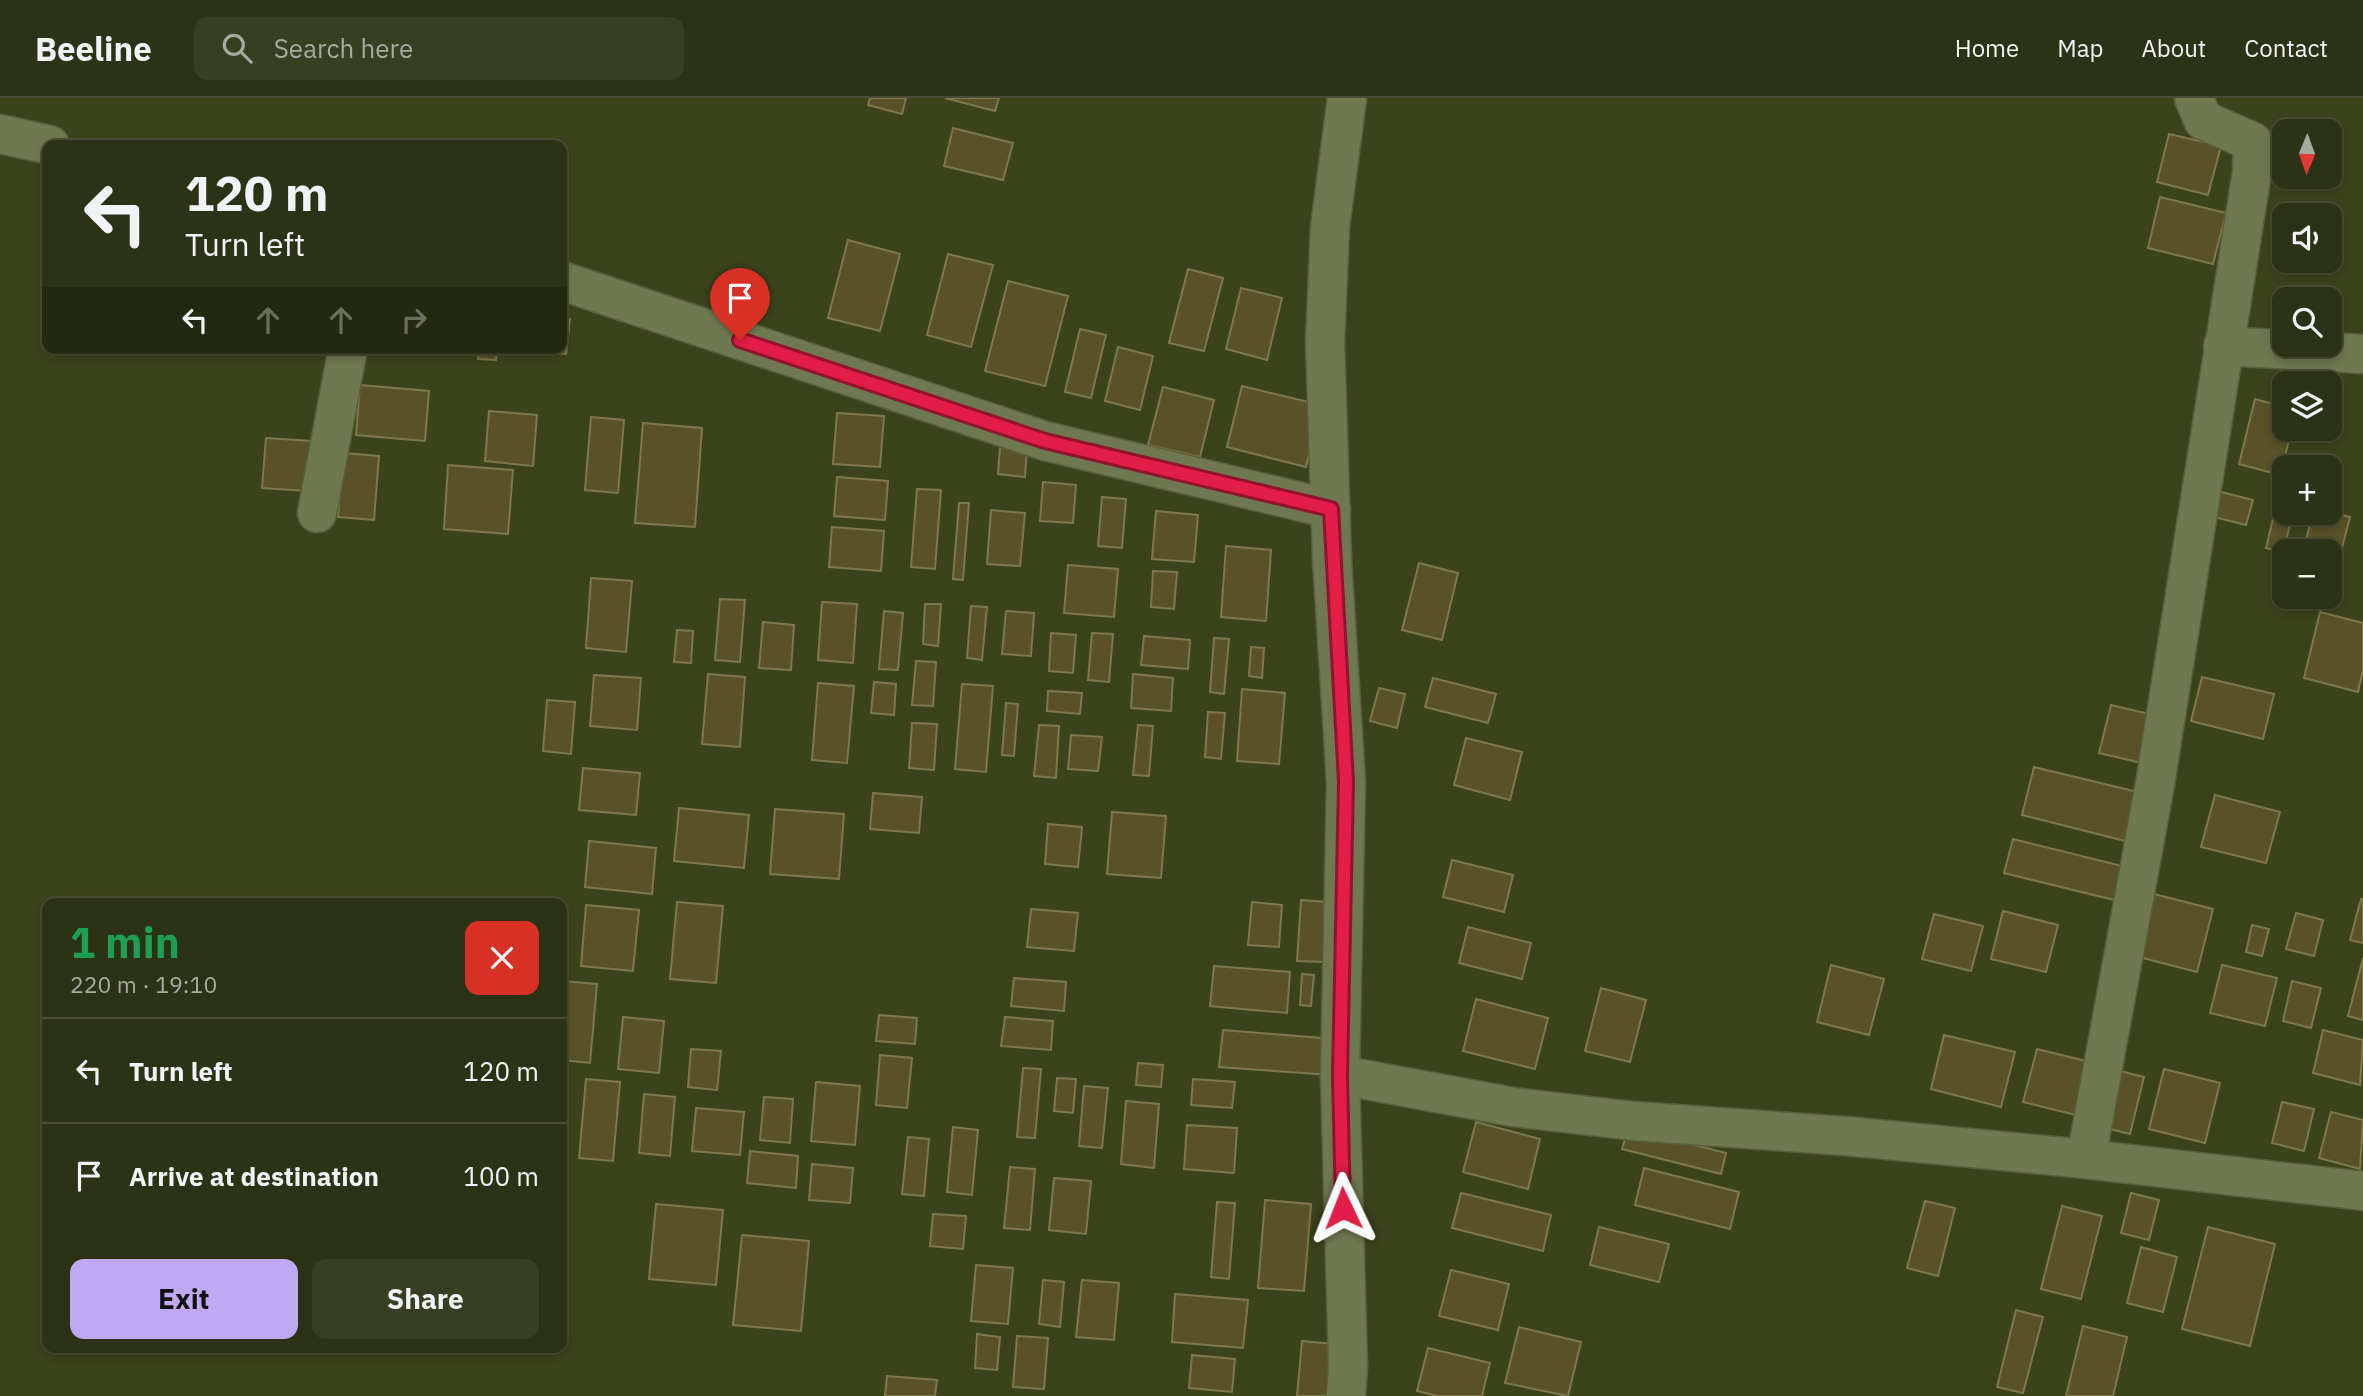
<!DOCTYPE html>
<meta charset="utf-8">
<style>
body{margin:0;font-family:"IBM Plex Sans",sans-serif;background:#383e22;color:#f1f3f6;height:100vh;display:flex;flex-direction:column;font-size:26px;white-space:nowrap}
*{box-sizing:border-box;margin:0}
p{font-size:23px;color:#a6aaa0}
.icon{flex:none;width:38px;height:38px;fill:none;stroke:currentColor;stroke-width:2;stroke-linecap:round;stroke-linejoin:round}
.map{position:relative;flex:1;overflow:hidden}
.side{position:absolute;left:42px;top:800px;width:525px;height:455px;display:flex;flex-direction:column;background:#2c3215;border-radius:14px;box-shadow:0 4px 10px #0003,0 0 0 2px #484d34}
.side>*{flex:none}
.top-card{position:absolute;left:42px;top:42px;width:525px;height:214px;border-radius:14px;box-shadow:0 4px 10px #0003,0 0 0 2px #484d34;background:#2c3215;color:#f1f3f6;overflow:hidden}
.needle{width:46px;rotate:181deg}
.tools{position:absolute;left:2272px;top:21px;display:grid;gap:14px}
.tools a{display:grid;place-items:center;width:70px;height:70px;border-radius:14px;background:#2c3215;box-shadow:0 4px 10px #0003,0 0 0 2px #484d34;font-size:35px}
.pin{position:absolute;display:grid;place-items:center;width:60px;height:60px;color:#fff;margin:-72px -30px;border-radius:50% 50% 50% 0;rotate:-45deg;box-shadow:0 0 7px #0007}
.pin .icon{rotate:45deg}
.me{position:absolute;width:77px;margin:-38px;rotate:358deg;stroke-linejoin:round;filter:drop-shadow(0 0 5px #0008)}
.turn{display:flex;align-items:center;gap:24px;height:147px;padding:0 28px;font-size:32px}
.turn .icon{width:91px;height:91px;stroke-width:2.5}
.turn b{display:block;font-size:49px;line-height:60px}
.lanes{display:flex;align-items:center;height:66px;padding:0 28px;background:#0003;justify-content:center;gap:35px;direction:ltr}
.lanes .off{opacity:.35}
.round{display:grid;place-items:center;flex:none;width:74px;height:74px;border-radius:14px;background:#383e22}
.head{display:flex;align-items:center;justify-content:space-between;height:119px;padding:0 28px}
h1{font-size:42px;font-weight:700;line-height:52px;color:#1e9e55}
.cta{display:flex;gap:14px;margin-top:auto;padding:14px 28px}
.cta a{flex:1;height:80px;border-radius:14px;background:#c1a8f3;color:#111;font-size:28px;font-weight:700;line-height:80px;text-align:center}
.cta a+a{background:#383e22;color:#f1f3f6}
ul{padding:0;list-style:none}
li{display:flex;align-items:center;gap:21px;height:105px;padding:0 28px;border-top:2px solid #484d34}
li div{flex:1}
li b{display:block;font-size:26px}
li em{font-style:normal}
header{display:flex;align-items:center;gap:42px;box-sizing:border-box;height:98px;padding:0 35px;background:#2c3215;border-bottom:2px solid #484d34}
header strong{font-size:33px}
nav{display:flex;gap:38px;margin-inline-start:auto;font-size:24px}
.search{width:490px;height:63px;background:#383e22;display:flex;align-items:center;gap:18px;box-sizing:border-box;padding:0 24px;border-radius:14px;color:#a6aaa0;font-size:26px}
.map>svg:first-child{display:block}
.building{fill:#595128;stroke:#7f784d;stroke-width:2}
.lines{fill:none;stroke-linecap:round;stroke-linejoin:round}
.minor-casing{stroke:#585f3c;stroke-width:41}
.minor{stroke:#6f7850;stroke-width:38}
.route-casing{stroke:#92132f;stroke-width:18}
.route{stroke:#e11d48;stroke-width:12}
</style>
<header>
<strong>Beeline</strong>
<div class="search"><svg class="icon" aria-label="search" viewBox="0 0 24 24"><circle cx="10" cy="10" r="6"/><path d="M15 15l6 6"/></svg>Search here</div>
<nav><a>Home</a><a>Map</a><a>About</a><a>Contact</a></nav>
</header>
<div class="map">
<svg width="2363" height="1298" viewBox="0 0 2363 1298">
<rect width="100%" height="100%" fill="#3b431c"/>
<!-- building -->
<g class="building">
<path d="M870,0H906L902,16L868,7Z"/>
<path d="M945,0H999L995,13Z"/>
<path d="M953,30L1013,45L1003,82L944,68Z"/>
<path d="M2169,36L2221,48L2208,97L2157,84Z"/>
<path d="M2160,99L2226,115L2213,166L2148,150Z"/>
<path d="M848,142L900,156L880,233L828,220Z"/>
<path d="M948,156L993,167L971,249L927,237Z"/>
<path d="M1188,171L1223,180L1204,253L1169,245Z"/>
<path d="M1008,183L1068,198L1045,288L985,273Z"/>
<path d="M1241,190L1282,200L1267,262L1226,251Z"/>
<path d="M562,221H570L566,256L526,253V250H562Z"/>
<path d="M1080,231L1106,237L1091,300L1065,294Z"/>
<path d="M1118,249L1153,258L1140,312L1105,303Z"/>
<path d="M479,250H497L496,262L478,261Z"/>
<path d="M360,287L429,293L425,343L356,337Z"/>
<path d="M1242,288L1321,307L1306,369L1227,349Z"/>
<path d="M1163,289L1214,302L1200,359L1148,347Z"/>
<path d="M2255,301L2284,309V331H2292L2280,377L2239,366Z"/>
<path d="M489,313L537,317L533,368L485,363Z"/>
<path d="M837,315L884,318L880,369L833,366Z"/>
<path d="M591,319L624,322L618,395L585,392Z"/>
<path d="M643,325L702,330L695,429L635,425Z"/>
<path d="M1001,336L1028,338L1025,379L998,376Z"/>
<path d="M266,340L312,343L307,393L262,390Z"/>
<path d="M343,355L379,358L374,422L338,419Z"/>
<path d="M448,367L513,372L508,436L444,431Z"/>
<path d="M837,379L888,383L885,422L834,418Z"/>
<path d="M1043,384L1076,387L1073,425L1040,423Z"/>
<path d="M917,391L941,392L935,471L911,469Z"/>
<path d="M2221,394L2253,402L2246,427L2214,419Z"/>
<path d="M1102,399L1126,401L1122,450L1098,448Z"/>
<path d="M2277,404L2284,406V415H2293L2283,454L2266,450Z"/>
<path d="M959,405H969L963,482L953,481Z"/>
<path d="M991,412L1025,415L1020,468L987,466Z"/>
<path d="M1156,413L1198,417L1194,464L1152,461Z"/>
<path d="M2329,414L2350,419L2335,477L2329,476V453H2303L2313,415Z"/>
<path d="M832,429L884,433L881,473L829,469Z"/>
<path d="M1226,448L1271,452L1266,523L1221,519Z"/>
<path d="M1419,465L1458,475L1442,542L1402,532Z"/>
<path d="M1068,467L1118,471L1114,519L1064,515Z"/>
<path d="M1153,473L1177,474L1174,511L1151,509Z"/>
<path d="M591,480L632,483L626,554L586,550Z"/>
<path d="M720,501L745,502L740,564L715,562Z"/>
<path d="M822,504L857,506L853,565L818,562Z"/>
<path d="M925,506H941L938,548L923,546Z"/>
<path d="M971,508L987,509L982,562L967,560Z"/>
<path d="M884,513L903,515L898,572L879,571Z"/>
<path d="M1006,513L1034,515L1031,558L1002,556Z"/>
<path d="M2320,514L2363,525V572L2358,594L2304,580Z"/>
<path d="M763,524L794,527L791,572L759,570Z"/>
<path d="M677,532L693,533L691,565L674,564Z"/>
<path d="M1051,535L1076,537L1073,575L1049,573Z"/>
<path d="M1092,535L1113,536L1109,584L1088,582Z"/>
<path d="M1144,538L1190,542L1188,571L1141,567Z"/>
<path d="M1214,540L1229,541L1224,596L1210,594Z"/>
<path d="M1251,549L1264,550L1262,580L1249,578Z"/>
<path d="M916,563L936,564L933,608L912,607Z"/>
<path d="M708,576L745,579L740,649L702,646Z"/>
<path d="M1133,576L1173,580L1171,613L1131,610Z"/>
<path d="M594,577L641,580L637,632L590,628Z"/>
<path d="M2202,579L2274,596L2263,641L2191,623Z"/>
<path d="M1433,580L1496,596L1488,625L1425,609Z"/>
<path d="M874,584L896,586L894,617L871,615Z"/>
<path d="M818,585L854,588L847,665L812,662Z"/>
<path d="M962,586L993,588L986,674L955,671Z"/>
<path d="M1379,590L1405,596L1397,630L1370,623Z"/>
<path d="M1242,591L1285,595L1279,666L1237,663Z"/>
<path d="M1048,593L1082,595L1080,616L1047,613Z"/>
<path d="M547,602L575,604L571,656L543,653Z"/>
<path d="M1006,605L1018,606L1014,658L1002,657Z"/>
<path d="M2111,607L2162,619L2150,667L2099,655Z"/>
<path d="M1208,614L1225,615L1221,661L1205,659Z"/>
<path d="M912,625L937,626L934,672L909,670Z"/>
<path d="M1039,627L1059,628L1056,680L1034,678Z"/>
<path d="M1138,627L1153,628L1149,678L1133,677Z"/>
<path d="M1071,637L1102,639L1098,673L1068,671Z"/>
<path d="M1466,640L1522,654L1510,702L1454,687Z"/>
<path d="M2034,669L2142,695L2129,744L2022,717Z"/>
<path d="M583,670L640,675L636,717L579,712Z"/>
<path d="M873,695L922,699L919,735L870,731Z"/>
<path d="M2215,697L2280,714L2266,765L2201,749Z"/>
<path d="M679,710L749,717L744,770L674,763Z"/>
<path d="M775,711L844,716L839,781L770,776Z"/>
<path d="M1112,714L1166,718L1161,780L1107,776Z"/>
<path d="M1048,726L1082,729L1078,769L1045,766Z"/>
<path d="M2013,741L2130,770L2122,804L2004,775Z"/>
<path d="M589,743L656,750L652,796L585,789Z"/>
<path d="M1452,762L1513,777L1504,814L1443,799Z"/>
<path d="M2154,796L2213,811L2197,874L2139,859Z"/>
<path d="M2361,801H2363V845L2350,842Z"/>
<path d="M1301,802L1328,804L1323,864L1297,863Z"/>
<path d="M677,804L723,808L716,885L670,881Z"/>
<path d="M1252,804L1282,807L1279,849L1248,847Z"/>
<path d="M586,807L639,812L633,873L581,868Z"/>
<path d="M1031,811L1078,815L1074,853L1027,849Z"/>
<path d="M2003,813L2058,827L2046,874L1991,861Z"/>
<path d="M2296,815L2323,822L2314,858L2286,851Z"/>
<path d="M1934,816L1983,828L1971,873L1922,861Z"/>
<path d="M2252,827L2269,831L2262,858L2246,854Z"/>
<path d="M1468,829L1531,845L1522,881L1459,865Z"/>
<path d="M2363,860V922L2348,918Z"/>
<path d="M1831,867L1884,881L1869,937L1817,924Z"/>
<path d="M2222,867L2277,880L2265,928L2210,915Z"/>
<path d="M1214,868L1290,874L1287,915L1210,908Z"/>
<path d="M1302,876L1314,877L1311,908L1300,907Z"/>
<path d="M1014,880L1066,884L1064,913L1011,908Z"/>
<path d="M562,883L597,886L590,965L562,962Z"/>
<path d="M2292,883L2321,890L2311,930L2283,923Z"/>
<path d="M1601,890L1646,902L1630,964L1585,953Z"/>
<path d="M1476,901L1548,920L1535,971L1463,953Z"/>
<path d="M879,917L917,920L915,946L876,943Z"/>
<path d="M623,919L664,923L659,975L618,971Z"/>
<path d="M1005,919L1053,923L1051,952L1001,948Z"/>
<path d="M1223,932L1333,941L1331,977L1219,969Z"/>
<path d="M2323,932L2363,942L2360,987L2313,975Z"/>
<path d="M1944,937L2015,954L2001,1009L1931,991Z"/>
<path d="M691,951L721,953L717,992L688,989Z"/>
<path d="M2037,951L2090,964L2076,1017L2023,1004Z"/>
<path d="M880,957L912,960L907,1010L876,1007Z"/>
<path d="M1138,965L1163,967L1161,989L1136,987Z"/>
<path d="M1023,970L1041,971L1035,1040L1017,1039Z"/>
<path d="M2108,970L2144,979L2130,1036L2093,1027Z"/>
<path d="M2164,971L2220,985L2205,1045L2149,1031Z"/>
<path d="M1057,980L1076,981L1073,1015L1054,1013Z"/>
<path d="M586,981L620,984L613,1063L579,1060Z"/>
<path d="M1193,981L1235,984L1232,1010L1191,1007Z"/>
<path d="M816,984L860,988L855,1047L811,1043Z"/>
<path d="M1084,988L1108,990L1102,1050L1079,1048Z"/>
<path d="M644,996L675,999L670,1058L639,1055Z"/>
<path d="M764,999L793,1001L790,1045L760,1042Z"/>
<path d="M1126,1003L1159,1006L1154,1070L1121,1066Z"/>
<path d="M2282,1004L2314,1011L2304,1053L2272,1045Z"/>
<path d="M696,1010L744,1014L740,1057L692,1053Z"/>
<path d="M2331,1014L2363,1022L2360,1071L2319,1060Z"/>
<path d="M1476,1024L1540,1041L1528,1091L1463,1074Z"/>
<path d="M1187,1027L1237,1030L1234,1075L1184,1071Z"/>
<path d="M953,1029L978,1032L972,1097L947,1094Z"/>
<path d="M1628,1030L1726,1055L1721,1076L1622,1051Z"/>
<path d="M908,1039L929,1041L924,1098L902,1096Z"/>
<path d="M750,1053L798,1058L796,1090L747,1085Z"/>
<path d="M812,1066L853,1070L850,1105L809,1102Z"/>
<path d="M1010,1069L1035,1071L1030,1132L1004,1130Z"/>
<path d="M1644,1070L1739,1094L1730,1131L1635,1107Z"/>
<path d="M1054,1080L1091,1083L1086,1136L1049,1132Z"/>
<path d="M1461,1095L1551,1117L1543,1153L1452,1130Z"/>
<path d="M2131,1095L2159,1102L2149,1142L2121,1135Z"/>
<path d="M1265,1102L1311,1106L1304,1193L1258,1190Z"/>
<path d="M1925,1103L1955,1110L1938,1178L1907,1170Z"/>
<path d="M1217,1104L1235,1105L1229,1181L1211,1179Z"/>
<path d="M656,1106L723,1112L716,1187L649,1181Z"/>
<path d="M2062,1108L2102,1118L2081,1201L2041,1191Z"/>
<path d="M933,1116L966,1118L963,1151L930,1148Z"/>
<path d="M1599,1129L1669,1146L1659,1184L1590,1167Z"/>
<path d="M2208,1129L2275,1146L2250,1248L2182,1231Z"/>
<path d="M742,1137L809,1143L801,1233L733,1227Z"/>
<path d="M2141,1149L2177,1159L2163,1214L2127,1205Z"/>
<path d="M976,1167L1013,1170L1008,1226L971,1223Z"/>
<path d="M1451,1172L1509,1186L1498,1232L1439,1218Z"/>
<path d="M1043,1182L1064,1184L1060,1229L1039,1226Z"/>
<path d="M1082,1182L1119,1185L1114,1242L1076,1239Z"/>
<path d="M1175,1196L1248,1202L1243,1250L1172,1244Z"/>
<path d="M2016,1212L2043,1219L2023,1295L1997,1289Z"/>
<path d="M2083,1228L2127,1239L2113,1298H2066Z"/>
<path d="M1519,1229L1581,1244L1568,1298L1505,1285Z"/>
<path d="M977,1236L1000,1239L997,1272L975,1270Z"/>
<path d="M1017,1238L1048,1240L1044,1291L1013,1289Z"/>
<path d="M1302,1243L1344,1247L1339,1298H1297Z"/>
<path d="M1428,1250L1490,1265L1482,1298H1438L1417,1293Z"/>
<path d="M1192,1257L1235,1261L1232,1294L1189,1290Z"/>
<path d="M887,1278L937,1282L935,1298H885Z"/>
</g>
<g class="lines">
<defs>
<g id="minor">
<path d="M0,36L50,47"/>
<path d="M562,183L1045,343L1331,411"/>
<path d="M2223,248L2363,256"/>
<path d="M317,415L348,250"/>
<path d="M1340,977L1513,1009L1634,1023L1845,1038L2086,1061L2363,1093"/>
<path d="M2086,1061L2155,686L2252,74L2253,44L2203,22L2194,0"/>
<path d="M1346,1298L1348,1269L1340,977L1346,684L1332,461L1325,244L1330,129L1347,0"/>
</g>
</defs>
<!-- minor casing -->
<use href="#minor" class="minor-casing"/>
<!-- minor -->
<use href="#minor" class="minor"/>
</g>
<g class="lines">
<defs>
<path id="route" d="M740,242L1045,343L1331,411L1346,684L1340,977L1343,1110"/>
</defs>
<!-- route casing -->
<use href="#route" class="route-casing"/>
<!-- route -->
<use href="#route" class="route"/>
</g>
</svg>
<div class="tools">
<a><svg class="needle" viewBox="-14 -14 28 28"><path d="M0-13l5 13h-10z" fill="#e53935"/><path d="M0 13l5-13h-10z" fill="#a6aaa0"/></svg></a>
<a><svg class="icon" aria-label="sound" viewBox="0 0 24 24"><path d="M4 9h4l5-4v14l-5-4H4zM17 9q2 3 0 6"/></svg></a>
<a><svg class="icon" aria-label="search" viewBox="0 0 24 24"><circle cx="10" cy="10" r="6"/><path d="M15 15l6 6"/></svg></a>
<a><svg class="icon" aria-label="layers" viewBox="0 0 24 24"><path d="M12 4l9 5-9 5-9-5zM3 14l9 5 9-5"/></svg></a>
<a>+</a>
<a>−</a>
</div>
<div class="pin" style="left:740px;top:242px;background:#d93025"><svg class="icon" aria-label="arrive" viewBox="0 0 24 24"><path d="M6 21V4h12l-3 4 3 4H6"/></svg></div>
<svg class="me" style="left:1343px;top:1110px" viewBox="-20 -20 40 40"><path d="M0-17L14 15 0 8-14 15z" fill="#e11d48" stroke="#fff" stroke-width="4"/></svg>
<div class="top-card">
<div class="turn"><svg class="icon" aria-label="left" viewBox="0 0 24 24"><path d="M17 20v-9H6M10 6l-5 5 5 5"/></svg><div><b>120 m</b>Turn left</div></div>
<div class="lanes"><svg class="icon" aria-label="left" viewBox="0 0 24 24"><path d="M17 20v-9H6M10 6l-5 5 5 5"/></svg><svg class="icon off" aria-label="ahead" viewBox="0 0 24 24"><path d="M12 20V5M6 11l6-6 6 6"/></svg><svg class="icon off" aria-label="ahead" viewBox="0 0 24 24"><path d="M12 20V5M6 11l6-6 6 6"/></svg><svg class="icon off" aria-label="right" viewBox="0 0 24 24"><path d="M7 20v-9h11M14 6l5 5-5 5"/></svg></div>
</div>
<section class="side">
<div class="head"><div><h1>1 min</h1><p>220 m · 19:10</p></div><a class="round" style="background:#d93025;color:#fff"><svg class="icon" aria-label="close" viewBox="0 0 24 24"><path d="M6 6l12 12M18 6L6 18"/></svg></a></div>
<ul>
<li><svg class="icon" aria-label="left" viewBox="0 0 24 24"><path d="M17 20v-9H6M10 6l-5 5 5 5"/></svg><div><b>Turn left</b></div><em>120 m</em></li>
<li><svg class="icon" aria-label="arrive" viewBox="0 0 24 24"><path d="M6 21V4h12l-3 4 3 4H6"/></svg><div><b>Arrive at destination</b></div><em>100 m</em></li>
</ul>
<div class="cta"><a>Exit</a><a>Share</a></div>
</section>
</div>
